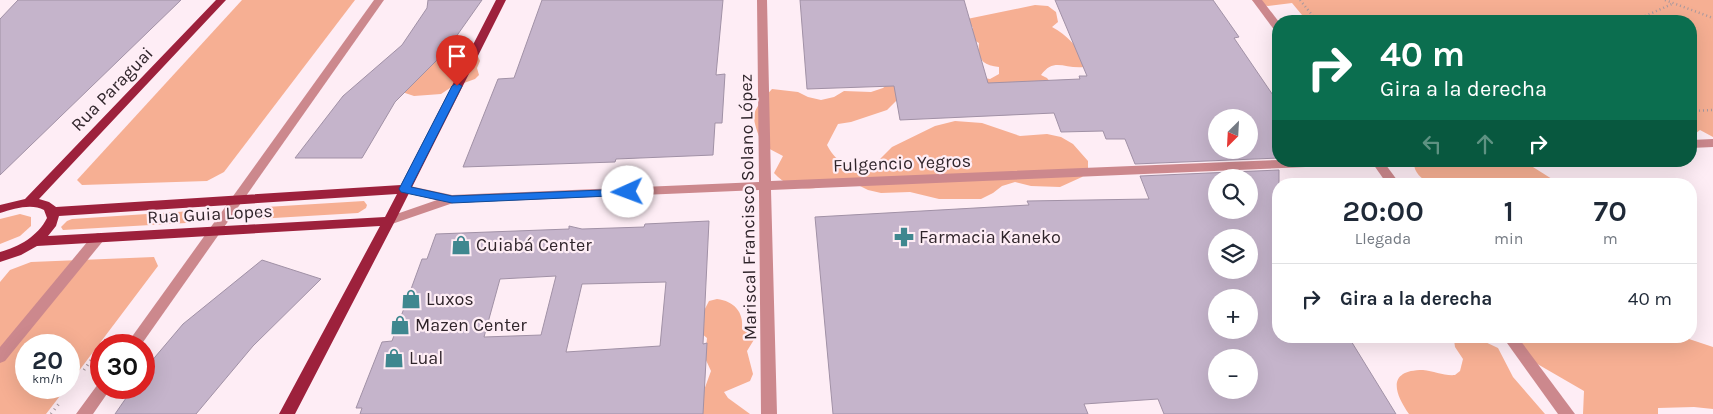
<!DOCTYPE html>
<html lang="es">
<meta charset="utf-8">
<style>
body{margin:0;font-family:Karla,sans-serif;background:#f2f2f3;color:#1f2937;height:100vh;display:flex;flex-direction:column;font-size:19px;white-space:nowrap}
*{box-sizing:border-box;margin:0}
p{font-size:16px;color:#747a83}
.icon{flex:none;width:28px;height:28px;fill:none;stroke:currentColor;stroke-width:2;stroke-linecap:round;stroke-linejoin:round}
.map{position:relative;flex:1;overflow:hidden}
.panel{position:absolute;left:1272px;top:178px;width:425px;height:165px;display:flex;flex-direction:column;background:#fff;border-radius:20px;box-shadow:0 5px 20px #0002}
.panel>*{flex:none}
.hud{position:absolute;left:1272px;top:15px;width:425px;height:152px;border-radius:20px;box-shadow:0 5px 20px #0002;background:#0b6e4f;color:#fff;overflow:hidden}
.needle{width:32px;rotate:204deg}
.buttons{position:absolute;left:1208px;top:109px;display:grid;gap:10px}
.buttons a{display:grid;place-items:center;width:50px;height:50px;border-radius:50%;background:#fff;box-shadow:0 5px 20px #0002;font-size:25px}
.speed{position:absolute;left:15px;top:334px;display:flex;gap:10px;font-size:25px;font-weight:700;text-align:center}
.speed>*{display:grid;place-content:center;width:65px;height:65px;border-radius:50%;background:#fff;box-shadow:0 5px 20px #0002;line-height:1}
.speed small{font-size:12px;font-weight:400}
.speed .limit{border:8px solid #d22;background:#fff;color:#111}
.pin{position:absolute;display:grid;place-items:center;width:42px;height:42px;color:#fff;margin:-51px -21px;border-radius:50% 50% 50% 0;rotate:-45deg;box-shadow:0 0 5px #0007}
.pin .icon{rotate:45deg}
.me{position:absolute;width:55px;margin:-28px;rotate:268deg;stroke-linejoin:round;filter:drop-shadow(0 0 4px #0008)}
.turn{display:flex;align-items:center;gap:18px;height:105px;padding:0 25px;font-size:22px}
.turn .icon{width:65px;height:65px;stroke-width:2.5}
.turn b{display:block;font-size:35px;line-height:42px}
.lanes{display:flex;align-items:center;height:48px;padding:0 25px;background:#0003;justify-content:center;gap:25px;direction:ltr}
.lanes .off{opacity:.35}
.eta{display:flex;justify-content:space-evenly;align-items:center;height:85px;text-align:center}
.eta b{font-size:30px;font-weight:600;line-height:35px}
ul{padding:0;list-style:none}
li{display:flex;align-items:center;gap:15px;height:70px;padding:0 25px;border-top:1px solid #e0e1e3}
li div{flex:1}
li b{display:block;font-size:19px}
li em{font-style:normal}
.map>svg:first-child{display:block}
.green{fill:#f6af93}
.building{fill:#c5b4cb;stroke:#a191a6;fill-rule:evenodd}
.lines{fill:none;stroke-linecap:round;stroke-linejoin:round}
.path-far1{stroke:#a6989f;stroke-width:2.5;stroke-dasharray:1 3;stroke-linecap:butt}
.path{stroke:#a6989f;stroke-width:3;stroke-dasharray:1 4.5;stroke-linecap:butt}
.minor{fill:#cc888d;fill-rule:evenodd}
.major{fill:#9d213c;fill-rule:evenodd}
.route{fill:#1a73e8;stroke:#114b97}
.labels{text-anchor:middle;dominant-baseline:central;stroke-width:4.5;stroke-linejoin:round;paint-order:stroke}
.street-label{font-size:18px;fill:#30252b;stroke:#feedf5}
.poi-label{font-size:18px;fill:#30252b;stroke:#feedf5;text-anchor:start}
</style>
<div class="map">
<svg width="1713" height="414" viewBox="0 0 1713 414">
<rect width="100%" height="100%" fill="#feedf5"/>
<!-- green -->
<g class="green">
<path d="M242,0H355L224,172L207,181L82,185L77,180Z"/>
<path d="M1252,0H1713V137L1700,130L1691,137V21H1307L1292,3L1268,6L1256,4Z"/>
<path d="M1035,5L1048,6L1056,12L1058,22L1052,27C1068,35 1075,47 1088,58L1084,67C1064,69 1054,57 1041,75L1047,78L1050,82L900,97L887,110L851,122L838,124L827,145C838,166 850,166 872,167L892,147L935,126L955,121L982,123L1020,136L1047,134L1061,137L1073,144L1088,161V170L1082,177L1060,187L1031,186L1015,182L1002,186L993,193L981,199H939L910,192L881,193L868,190L846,179C822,190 793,195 774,173L783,156L762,145C751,113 749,115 772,89L798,92L808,97L821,100L834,97L844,91L871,92L883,88L897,76L963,74L990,79L999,74V67C983,65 977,60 979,43L966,36L973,28L967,19Z"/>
<path d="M452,46C464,46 476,49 480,61L477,68L479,75L475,79L450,88L441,94L414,96L402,92L444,47Z"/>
<path d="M1414,161L1525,162L1552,179L1554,184H1429C1421,178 1413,172 1414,161Z"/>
<path d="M364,201L367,205L366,208L358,213L257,219L254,215L261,209L266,207Z"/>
<path d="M192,211L199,215L193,221L186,223L63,230L61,227L67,221L72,219Z"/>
<path d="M20,214L31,217V226L20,236L0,244V219Z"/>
<path d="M154,257L158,266L69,384V345H26V388H66L46,414H0V282L10,270L31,262Z"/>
<path d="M717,299C734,301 744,312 742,329L755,338L747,351L753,374L750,381L724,392L728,398L750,414H700L703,393L711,371L705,358L707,338L695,328L709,301Z"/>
<path d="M1461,336L1479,339L1498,348L1513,377L1545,414H1409C1393,391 1388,370 1423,370C1434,371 1444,376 1455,375L1460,371L1463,359L1455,347L1454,340Z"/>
<path d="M1499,336H1680L1713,347V409L1694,407L1658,408V414H1583L1584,391L1527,358Z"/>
</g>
<!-- building -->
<g class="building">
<path d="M18,0H181L0,175V19Z"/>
<path d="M428,0H482L446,51L395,102L362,158H295L343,96L402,45L427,8Z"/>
<path d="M542,0H723L716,75L725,74L722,123H715L713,155L616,159L615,162L463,167L498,79L514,78Z"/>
<path d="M800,0H964L988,83L1080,79L1079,76H1087L1055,0H1213L1239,37L1234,38L1279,104V158L1135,164L1125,139H1106L1103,131L1061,132L1054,113L900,120L894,86L807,89ZM1216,118H1249V150H1216Z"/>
<path d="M1279,170V336H1348L1396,414H1164L1158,399L1084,404L1088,414H833L815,217L1029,205L1027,201L1149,199L1140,176ZM1216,178H1249V210H1216ZM1216,238H1249V270H1216ZM1216,298H1249V330H1216ZM1216,358H1249V390H1216Z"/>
<path d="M709,221L703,344L707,343L703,414H360L362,408H356L382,342L392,341L422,259H427L436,234L569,229V226L582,229L644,227L645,224ZM556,276L541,335L484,337L500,279ZM666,282L660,346L566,352L582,284Z"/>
<path d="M262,260L321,279L253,346L196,414H115L133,388H144V373L155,357L183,324Z"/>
</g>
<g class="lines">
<!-- path-far1 -->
<g class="path-far1">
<path d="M1300,0L1317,21"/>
<path d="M1665,0L1713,18"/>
<path d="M1634,21L1672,4"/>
<path d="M1691,111L1713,110"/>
</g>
<!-- path -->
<g class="path">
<path d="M102,345L108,336"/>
<path d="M84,370L101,346"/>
<path d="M51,414L61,401"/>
</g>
<!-- minor -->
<g class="minor">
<path d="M374,0H384L141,345H126Z"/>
<path d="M757,0H767L771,181L1279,160L1359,161L1353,165L771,190L777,414H761L759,190L453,203L389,225L383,221L385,218L437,200L401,192L399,189L405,185L452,195L759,182Z"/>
<path d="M1252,0H1262L1279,22V32L1275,31Z"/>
<path d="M1713,139V147L1691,148V140Z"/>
<path d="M1371,161H1383L1400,184H1387Z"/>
<path d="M98,233L103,235L104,238L103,241L5,361L0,363V347L93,235Z"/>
<path d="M1502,336H1517L1575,414H1558Z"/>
<path d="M101,382V388H111L93,414H76L98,384Z"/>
</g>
<!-- major -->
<path class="major" d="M216,0H226L39,199L49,202L56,207L401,185L496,0H506L395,221L295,414H279L380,226L37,246L21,255L0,262V252C19,247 38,236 47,218L44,210C31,203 14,209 0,213V205L25,199ZM397,194L385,217L48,236L56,226L59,216Z"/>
</g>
<!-- route -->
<path class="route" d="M457,83L462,86L411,187L452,196L628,189L634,192L632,195L452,203L401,192L399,189L452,86Z"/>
<!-- icons -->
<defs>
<symbol id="pharmacy-bare" viewBox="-9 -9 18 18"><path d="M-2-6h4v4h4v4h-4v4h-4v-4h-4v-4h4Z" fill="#3f878f" stroke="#feedf5" stroke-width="2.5" paint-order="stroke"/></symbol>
<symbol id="shop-bare" viewBox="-9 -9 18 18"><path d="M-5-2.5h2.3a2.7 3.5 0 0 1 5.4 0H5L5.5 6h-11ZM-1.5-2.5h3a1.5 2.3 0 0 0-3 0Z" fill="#3f878f" stroke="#feedf5" stroke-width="2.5" paint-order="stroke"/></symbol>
</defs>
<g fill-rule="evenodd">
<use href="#pharmacy-bare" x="890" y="223" width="28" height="28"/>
<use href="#shop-bare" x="447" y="231" width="28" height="28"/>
<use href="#shop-bare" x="397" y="285" width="28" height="28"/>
<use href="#shop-bare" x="386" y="311" width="28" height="28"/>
<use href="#shop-bare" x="380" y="344" width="28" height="28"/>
</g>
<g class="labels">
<!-- street labels -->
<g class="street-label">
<text transform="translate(112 89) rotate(-46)">Rua Paraguai</text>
<text transform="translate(902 163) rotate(-2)">Fulgencio Yegros</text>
<text transform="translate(748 207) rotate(-91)">Mariscal Francisco Solano López</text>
<text transform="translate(210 214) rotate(-3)">Rua Guia Lopes</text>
</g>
<!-- poi labels -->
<g class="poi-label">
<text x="919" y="237">Farmacia Kaneko</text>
<text x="476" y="245">Cuiabá Center</text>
<text x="426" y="299">Luxos</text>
<text x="415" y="325">Mazen Center</text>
<text x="409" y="358">Lual</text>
</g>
</g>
</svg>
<div class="buttons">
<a><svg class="needle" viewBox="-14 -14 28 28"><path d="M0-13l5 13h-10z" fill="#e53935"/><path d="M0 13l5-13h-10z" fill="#747a83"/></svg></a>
<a><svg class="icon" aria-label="search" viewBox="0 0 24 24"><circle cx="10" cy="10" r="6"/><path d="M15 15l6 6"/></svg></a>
<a><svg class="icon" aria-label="layers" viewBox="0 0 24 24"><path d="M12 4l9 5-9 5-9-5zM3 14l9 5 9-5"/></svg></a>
<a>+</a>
<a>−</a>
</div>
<div class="speed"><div>20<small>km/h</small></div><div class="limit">30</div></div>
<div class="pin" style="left:457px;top:86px;background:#d93025"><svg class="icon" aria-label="arrive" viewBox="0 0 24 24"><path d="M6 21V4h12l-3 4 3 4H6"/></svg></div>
<svg class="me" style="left:628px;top:192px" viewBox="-20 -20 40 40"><circle r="19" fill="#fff"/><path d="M0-13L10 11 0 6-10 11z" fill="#1a73e8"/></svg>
<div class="hud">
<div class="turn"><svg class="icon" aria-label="right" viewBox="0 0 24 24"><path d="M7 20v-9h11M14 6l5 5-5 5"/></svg><div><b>40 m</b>Gira a la derecha</div></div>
<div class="lanes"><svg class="icon off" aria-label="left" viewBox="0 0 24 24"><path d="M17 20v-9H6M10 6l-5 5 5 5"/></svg><svg class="icon off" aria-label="ahead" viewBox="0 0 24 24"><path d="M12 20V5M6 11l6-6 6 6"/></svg><svg class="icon" aria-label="right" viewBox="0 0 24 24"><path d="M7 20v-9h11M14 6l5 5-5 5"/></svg></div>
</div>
<section class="panel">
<div class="eta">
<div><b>20:00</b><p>Llegada</p></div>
<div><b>1</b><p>min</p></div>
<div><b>70</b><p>m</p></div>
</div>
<ul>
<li><svg class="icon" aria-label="right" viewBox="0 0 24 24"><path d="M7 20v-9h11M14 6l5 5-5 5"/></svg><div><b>Gira a la derecha</b></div><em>40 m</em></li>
</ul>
</section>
</div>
